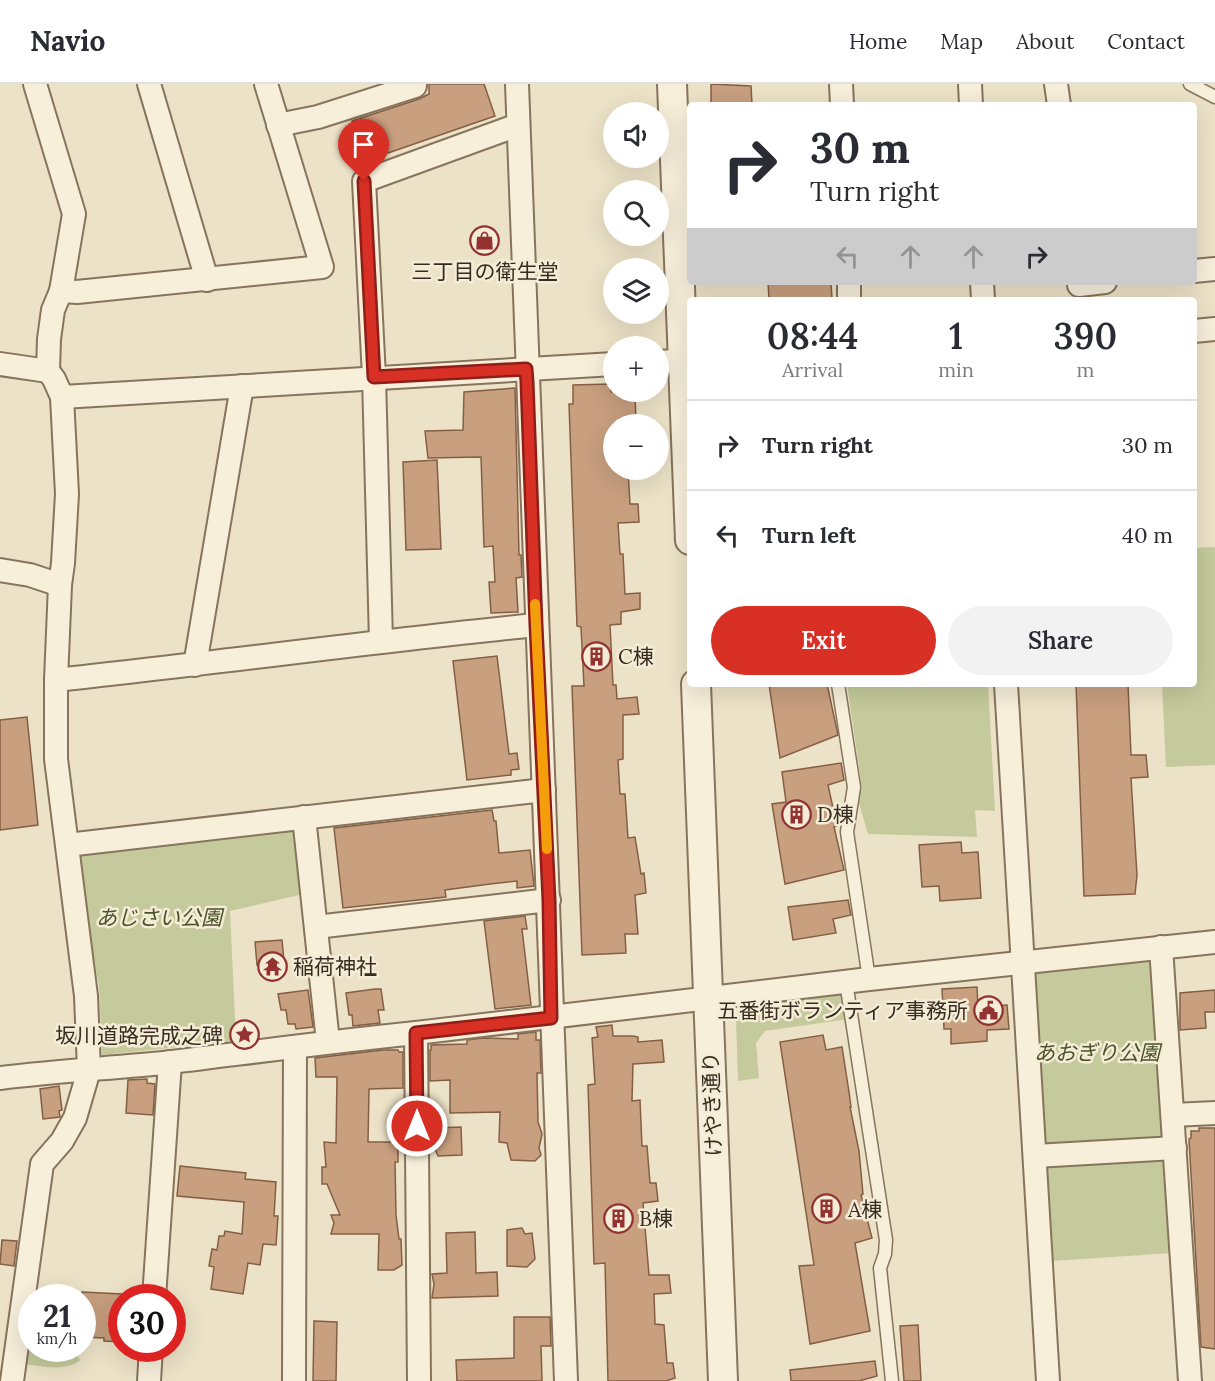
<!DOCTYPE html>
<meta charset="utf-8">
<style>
body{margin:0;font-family:Lora,"Noto Sans JP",serif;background:#f2f2f3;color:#2b2b33;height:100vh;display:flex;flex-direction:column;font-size:22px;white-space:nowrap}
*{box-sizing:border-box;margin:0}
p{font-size:20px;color:#7c7c81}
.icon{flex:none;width:33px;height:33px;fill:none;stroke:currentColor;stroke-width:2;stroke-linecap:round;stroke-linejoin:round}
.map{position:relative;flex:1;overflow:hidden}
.side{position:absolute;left:687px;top:213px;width:510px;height:390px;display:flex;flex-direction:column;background:#fff;border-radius:6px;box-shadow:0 6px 24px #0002}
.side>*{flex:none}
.banner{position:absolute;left:687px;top:18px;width:510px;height:183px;border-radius:6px;box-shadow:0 6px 24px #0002;background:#fff;color:#2b2b33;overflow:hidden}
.tools{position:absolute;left:603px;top:18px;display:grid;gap:12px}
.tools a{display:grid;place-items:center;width:66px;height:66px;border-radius:50%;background:#fff;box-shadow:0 6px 24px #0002;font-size:30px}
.speed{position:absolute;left:18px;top:1200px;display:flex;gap:12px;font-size:30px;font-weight:700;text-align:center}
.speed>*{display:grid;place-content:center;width:78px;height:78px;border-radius:50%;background:#fff;box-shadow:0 6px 24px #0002;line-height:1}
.speed small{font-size:15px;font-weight:400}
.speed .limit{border:9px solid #d22;background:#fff;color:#111}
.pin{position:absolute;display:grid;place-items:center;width:51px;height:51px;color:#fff;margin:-62px -26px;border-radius:50% 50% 50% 0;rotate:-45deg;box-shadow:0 0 6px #0007}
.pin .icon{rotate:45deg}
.me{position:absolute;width:66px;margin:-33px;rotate:0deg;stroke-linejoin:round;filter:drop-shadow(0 0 4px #0008)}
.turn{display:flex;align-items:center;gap:21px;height:126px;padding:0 24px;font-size:27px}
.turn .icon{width:78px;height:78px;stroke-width:2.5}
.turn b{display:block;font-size:42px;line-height:51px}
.lanes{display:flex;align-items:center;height:57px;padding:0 24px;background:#0003;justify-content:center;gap:30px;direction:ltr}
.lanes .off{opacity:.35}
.eta{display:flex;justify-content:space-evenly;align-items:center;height:102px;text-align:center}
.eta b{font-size:36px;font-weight:600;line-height:42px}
.primary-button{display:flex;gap:12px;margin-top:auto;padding:12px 24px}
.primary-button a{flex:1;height:69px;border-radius:36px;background:#d93025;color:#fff;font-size:24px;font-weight:600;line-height:69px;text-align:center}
.primary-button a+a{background:#f2f2f3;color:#2b2b33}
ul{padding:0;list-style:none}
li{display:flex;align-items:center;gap:18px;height:90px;padding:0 24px;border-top:2px solid #e1e1e2}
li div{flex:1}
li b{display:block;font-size:22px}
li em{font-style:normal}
header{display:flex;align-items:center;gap:36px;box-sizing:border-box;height:84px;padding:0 30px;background:#fff;border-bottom:2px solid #e1e1e2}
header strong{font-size:28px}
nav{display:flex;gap:33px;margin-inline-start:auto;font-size:21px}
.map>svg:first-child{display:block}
.green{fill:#c4ca9b}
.building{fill:#c89f7f;stroke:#855f44;stroke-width:1.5}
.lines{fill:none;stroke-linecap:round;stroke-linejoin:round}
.service-casing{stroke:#87745d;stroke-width:15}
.minor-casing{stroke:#87745d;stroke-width:26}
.tertiary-casing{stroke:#87745d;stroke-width:32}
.service{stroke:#f7efda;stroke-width:12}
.minor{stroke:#f7efda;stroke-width:22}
.tertiary{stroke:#f7efda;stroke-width:28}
.route-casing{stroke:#8d1f18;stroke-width:15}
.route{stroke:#d93025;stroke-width:10}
.slow{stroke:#f59e0b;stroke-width:10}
.labels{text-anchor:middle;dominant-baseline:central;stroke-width:5;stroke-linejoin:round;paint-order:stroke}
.poi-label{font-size:21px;fill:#382c20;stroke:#f4ecd6;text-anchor:start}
.park-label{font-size:21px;font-style:italic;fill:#485328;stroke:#f4ecd6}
.street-label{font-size:21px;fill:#382c20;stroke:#f4ecd6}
</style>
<header>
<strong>Navio</strong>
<nav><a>Home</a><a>Map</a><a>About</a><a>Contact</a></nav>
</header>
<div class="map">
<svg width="1215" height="1297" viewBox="0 0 1215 1297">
<rect width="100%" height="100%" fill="#ece2c7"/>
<!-- green -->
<g class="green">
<path d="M1215,463V681L1166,683L1162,600H1194V464Z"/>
<path d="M847,600H988L995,727L975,726L977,753L868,750L857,712L862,704Z"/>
<path d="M296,740L303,810L230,827L236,957L102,971L99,902L74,768Z"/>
<path d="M1144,872L1153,878L1164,1050L1160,1055L1054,1065L1045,1060L1032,889L1041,885Z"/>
<path d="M846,910L849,935L765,947L756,959L759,994L738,997L736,934L744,923Z"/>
<path d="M1155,1070L1165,1077L1173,1169L1051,1177L1046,1085L1048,1081Z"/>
<path d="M32,1229V1264L57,1265L75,1268L80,1276C67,1288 40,1282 23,1280Z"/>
</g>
<!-- building -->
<g class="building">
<path d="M429,0H484L495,32L388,69L380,48L358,56L352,37L419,15L429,10Z"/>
<path d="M711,0L751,2L752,21H711Z"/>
<path d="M768,198H831L832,216H769Z"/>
<path d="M610,300L611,308H635L636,340H614V386H628L630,420H638L639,438L618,439L620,470H623L625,510L640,509V525L621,528V540L610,541L613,601H616L617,615L637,613L639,630L623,631V675L618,676L620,710H625L628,754L635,753L641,790L644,789L646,809L635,811L638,850H625L626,869L582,871L572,602H584L581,543L577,542L569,320H573V301Z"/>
<path d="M515,304L519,471H521L522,493L516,494L518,528L491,529L489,498H495L493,462L484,463L481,373L428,374L425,347L463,346L464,308Z"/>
<path d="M437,376L441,465L406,466L403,378Z"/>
<path d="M497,572L509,670L517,669L519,685L511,686V691L467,696L453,577Z"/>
<path d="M769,600H827L838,651L780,674Z"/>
<path d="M1076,600H1128L1131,671H1146L1148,693L1131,694L1137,791L1135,810L1084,812Z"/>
<path d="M27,633L38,741L0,746V636Z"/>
<path d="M841,679L844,696L828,701L837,742L834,743L844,786L785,800L772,720L786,718L782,688Z"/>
<path d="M492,726L494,737H496L499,769L530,766L534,802L517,804V797L490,800L445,806L446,813L343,824L334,744Z"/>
<path d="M961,758L962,769L978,768L981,814L940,817L939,802L922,803L919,761Z"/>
<path d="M848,816L851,831L833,835L836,849L793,856L788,823Z"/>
<path d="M525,832L527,845H522L531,921L495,925L484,837Z"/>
<path d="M282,856L284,877L257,881L255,858Z"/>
<path d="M977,903L978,923L1007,921L1009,945L987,946V957L951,960V945H944L942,905Z"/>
<path d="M375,905H381L384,926H378L380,939L353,942L352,931H349L346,909Z"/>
<path d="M308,906L313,943L296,945L295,940H288L286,926H281L278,910Z"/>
<path d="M1215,906V928H1205L1206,944L1180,946V909Z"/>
<path d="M612,941L613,952H633L638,953V958L662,956L664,978L633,980L632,1017L640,1016L642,1062H647L650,1099H656L658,1117L643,1119L649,1191H669L671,1209L654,1210L655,1240L664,1241L667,1279H673L675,1294L666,1297H608L605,1179L594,1180L588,1001L595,1000L592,954L598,953L596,943Z"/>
<path d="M536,948V956H540L541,989H537L538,1038L542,1050L539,1064L541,1071L535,1077L511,1076L507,1059L499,1058L500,1028L450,1029V996L430,997V966H431V961L467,960V956L484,954L518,955V950Z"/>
<path d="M823,951L826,966L842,963L849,1008L851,1023H850L859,1067L863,1110L861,1111L872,1154L855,1159L870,1247L810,1260L799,1182L814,1181L780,958Z"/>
<path d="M383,966H398L399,968H403V1004L369,1005L368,1058H398V1078H395L396,1131L399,1155H401L402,1181L394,1186H378L379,1150H331L334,1139L331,1131H340L327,1100H322V1083H326L324,1058L336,1059L337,993H316L315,974Z"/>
<path d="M147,995V999L155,1000L153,1031L126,1029L128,996Z"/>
<path d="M59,1002L62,1026L59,1027L60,1033L43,1035L40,1005Z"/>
<path d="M461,1043L462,1071L438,1072L435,1065L434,1044Z"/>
<path d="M1199,1044H1215V1265L1201,1263L1189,1055L1191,1054V1047H1199Z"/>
<path d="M180,1082L246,1089L245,1095L276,1098L274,1132H278L276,1161L263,1160L260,1181L248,1179L243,1210L211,1205L214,1183L209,1182L212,1165L217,1166L219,1152H224L225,1147L242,1150L244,1118L177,1112Z"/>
<path d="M522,1144L525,1150L532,1149L535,1175L527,1183L507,1182V1146Z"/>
<path d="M475,1148L476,1189L497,1188L498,1212L432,1214L434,1200L432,1190L447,1189L446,1149Z"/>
<path d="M2,1156L17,1157L14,1182L0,1180Z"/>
<path d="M82,1208L122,1210V1258L104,1257V1254L82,1253Z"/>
<path d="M514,1233H550L551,1262H541L542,1297H457L456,1276L514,1274Z"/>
<path d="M314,1237L337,1238L336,1297H313Z"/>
<path d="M918,1241L921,1297H904L900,1242Z"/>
<path d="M875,1277L877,1292L859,1297H791L790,1286Z"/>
</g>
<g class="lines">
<defs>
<g id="service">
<path d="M1190,0L1215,13"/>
<path d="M838,600L854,703L847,748L869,895"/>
<path d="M846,898L886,1156L885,1170L880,1184L892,1297"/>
</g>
<g id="minor">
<path d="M35,0L74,130L61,207L53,226L49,255L48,287"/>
<path d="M149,0L207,196"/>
<path d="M517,0L566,1297"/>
<path d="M841,0L842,21"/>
<path d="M970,0L971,21"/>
<path d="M1056,0L1059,21"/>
<path d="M278,41L318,33L415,2V0"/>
<path d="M1194,187L1215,185"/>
<path d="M849,198V216"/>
<path d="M982,198L983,216"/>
<path d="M1079,198V201L1105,198"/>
<path d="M61,207L77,208L322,183L266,0"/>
<path d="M1194,247L1215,245"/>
<path d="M658,278L690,276"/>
<path d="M0,280L48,287L54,295L62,313L67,410L63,479L60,501L56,596V675L86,912L89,986L75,1034L62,1057L42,1080L12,1297"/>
<path d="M62,313L614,280"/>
<path d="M0,486L30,491L60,501"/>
<path d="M381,557L374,293L364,97L518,41"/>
<path d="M195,581L242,302"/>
<path d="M56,596C216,579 376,557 536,541"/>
<path d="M1006,600L1048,1297"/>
<path d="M304,733L328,958"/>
<path d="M67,761L544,706"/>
<path d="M316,843L549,816"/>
<path d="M1161,863L1190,1297"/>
<path d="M0,994C57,987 115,984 172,978C254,968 335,957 416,949"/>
<path d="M1173,1031L1215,1029"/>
<path d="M1035,1072L1175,1064"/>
<path d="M154,1214L170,978"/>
<path d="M149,1297L151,1264"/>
<path d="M294,1297L295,963"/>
<path d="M419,1297L416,949L869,895L1215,858"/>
</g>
<g id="tertiary">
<path d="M672,0L690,456"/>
<path d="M696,600L723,1297"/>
</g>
</defs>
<!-- service casing -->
<use href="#service" class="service-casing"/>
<!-- minor casing -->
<use href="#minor" class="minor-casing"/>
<!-- tertiary casing -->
<use href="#tertiary" class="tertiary-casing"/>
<!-- service -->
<use href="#service" class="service"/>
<!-- minor -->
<use href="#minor" class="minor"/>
<!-- tertiary -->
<use href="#tertiary" class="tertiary"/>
</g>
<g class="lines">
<defs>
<path id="route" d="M364,97L374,293L526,285L527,298L536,541L549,816L551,934L416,949L417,1042"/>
</defs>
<!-- route casing -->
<use href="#route" class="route-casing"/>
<!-- route -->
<use href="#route" class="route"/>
<!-- slow -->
<path class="slow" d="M535,520L547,765"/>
</g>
<!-- icons -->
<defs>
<symbol id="shop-ring" viewBox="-11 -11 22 22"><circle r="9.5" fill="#f4ecd6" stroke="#933230" stroke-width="1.5"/><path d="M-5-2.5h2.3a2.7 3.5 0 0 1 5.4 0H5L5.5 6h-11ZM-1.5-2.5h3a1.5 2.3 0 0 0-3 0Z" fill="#933230"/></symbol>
<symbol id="building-ring" viewBox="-11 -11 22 22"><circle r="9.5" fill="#f4ecd6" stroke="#933230" stroke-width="1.5"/><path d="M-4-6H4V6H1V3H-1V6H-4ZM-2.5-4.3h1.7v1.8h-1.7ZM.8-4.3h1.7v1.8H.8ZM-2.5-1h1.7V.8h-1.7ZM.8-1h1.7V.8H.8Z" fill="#933230"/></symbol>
<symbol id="temple-ring" viewBox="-11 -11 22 22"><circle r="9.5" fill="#f4ecd6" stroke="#933230" stroke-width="1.5"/><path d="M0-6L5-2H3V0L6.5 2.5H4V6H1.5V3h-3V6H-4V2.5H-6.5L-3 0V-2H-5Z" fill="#933230"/></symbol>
<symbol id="civic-ring" viewBox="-11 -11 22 22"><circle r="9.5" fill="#f4ecd6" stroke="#933230" stroke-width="1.5"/><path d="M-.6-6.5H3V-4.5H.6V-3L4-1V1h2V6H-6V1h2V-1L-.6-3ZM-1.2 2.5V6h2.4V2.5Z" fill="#933230"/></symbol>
<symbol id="sight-ring" viewBox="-11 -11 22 22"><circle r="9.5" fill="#f4ecd6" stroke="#933230" stroke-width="1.5"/><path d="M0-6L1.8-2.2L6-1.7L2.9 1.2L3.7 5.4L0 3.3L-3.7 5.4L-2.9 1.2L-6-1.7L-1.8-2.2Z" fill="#933230"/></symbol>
</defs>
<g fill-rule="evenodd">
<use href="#shop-ring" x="468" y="140" width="33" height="33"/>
<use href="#building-ring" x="580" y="556" width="33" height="33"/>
<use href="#building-ring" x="780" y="714" width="33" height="33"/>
<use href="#temple-ring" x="256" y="866" width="33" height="33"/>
<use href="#civic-ring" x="972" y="910" width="33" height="33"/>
<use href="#sight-ring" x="228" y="934" width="33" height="33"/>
<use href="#building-ring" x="810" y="1108" width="33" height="33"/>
<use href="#building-ring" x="602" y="1118" width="33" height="33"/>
</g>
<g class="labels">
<!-- poi labels -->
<g class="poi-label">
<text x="485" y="187" text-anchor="middle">三丁目の衛生堂</text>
<text x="618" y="572">C棟</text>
<text x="817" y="730">D棟</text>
<text x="293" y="882">稲荷神社</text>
<text x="968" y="926" text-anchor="end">五番街ボランティア事務所</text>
<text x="223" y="951" text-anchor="end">坂川道路完成之碑</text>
<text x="848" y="1125">A棟</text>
<text x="639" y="1134">B棟</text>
</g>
<!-- park labels -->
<g class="park-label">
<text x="159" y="833">あじさい公園</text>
<text x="1097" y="968">あおぎり公園</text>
</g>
<!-- street labels -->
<g class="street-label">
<text transform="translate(712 1020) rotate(-92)">けやき通り</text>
</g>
</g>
</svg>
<div class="tools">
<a><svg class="icon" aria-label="sound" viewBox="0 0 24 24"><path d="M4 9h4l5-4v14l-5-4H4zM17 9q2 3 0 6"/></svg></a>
<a><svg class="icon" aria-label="search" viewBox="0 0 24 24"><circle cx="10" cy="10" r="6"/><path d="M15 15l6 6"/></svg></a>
<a><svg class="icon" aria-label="layers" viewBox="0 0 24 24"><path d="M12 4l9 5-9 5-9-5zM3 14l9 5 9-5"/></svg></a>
<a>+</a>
<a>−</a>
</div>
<div class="speed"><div>21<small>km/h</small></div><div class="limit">30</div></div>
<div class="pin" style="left:364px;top:97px;background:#d93025"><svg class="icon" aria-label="arrive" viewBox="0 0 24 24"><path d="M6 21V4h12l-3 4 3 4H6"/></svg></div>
<svg class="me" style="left:417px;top:1042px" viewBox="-20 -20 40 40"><circle r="17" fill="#d93025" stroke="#fff" stroke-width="3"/><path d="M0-11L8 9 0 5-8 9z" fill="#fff"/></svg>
<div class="banner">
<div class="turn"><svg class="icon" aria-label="right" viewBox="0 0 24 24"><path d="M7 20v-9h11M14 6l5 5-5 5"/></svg><div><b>30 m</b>Turn right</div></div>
<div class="lanes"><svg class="icon off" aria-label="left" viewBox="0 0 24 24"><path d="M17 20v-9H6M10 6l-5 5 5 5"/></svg><svg class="icon off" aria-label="ahead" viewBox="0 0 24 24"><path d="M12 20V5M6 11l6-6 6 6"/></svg><svg class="icon off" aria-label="ahead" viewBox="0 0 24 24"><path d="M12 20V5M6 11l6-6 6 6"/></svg><svg class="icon" aria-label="right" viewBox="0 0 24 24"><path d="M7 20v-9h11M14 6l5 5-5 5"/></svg></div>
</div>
<section class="side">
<div class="eta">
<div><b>08:44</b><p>Arrival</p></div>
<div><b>1</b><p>min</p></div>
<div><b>390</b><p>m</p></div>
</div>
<ul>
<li><svg class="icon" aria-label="right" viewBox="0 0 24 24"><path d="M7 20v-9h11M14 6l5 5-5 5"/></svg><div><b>Turn right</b></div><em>30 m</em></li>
<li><svg class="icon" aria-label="left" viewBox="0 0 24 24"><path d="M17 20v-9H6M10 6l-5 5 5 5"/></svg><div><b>Turn left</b></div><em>40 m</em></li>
</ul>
<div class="primary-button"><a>Exit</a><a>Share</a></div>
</section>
</div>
